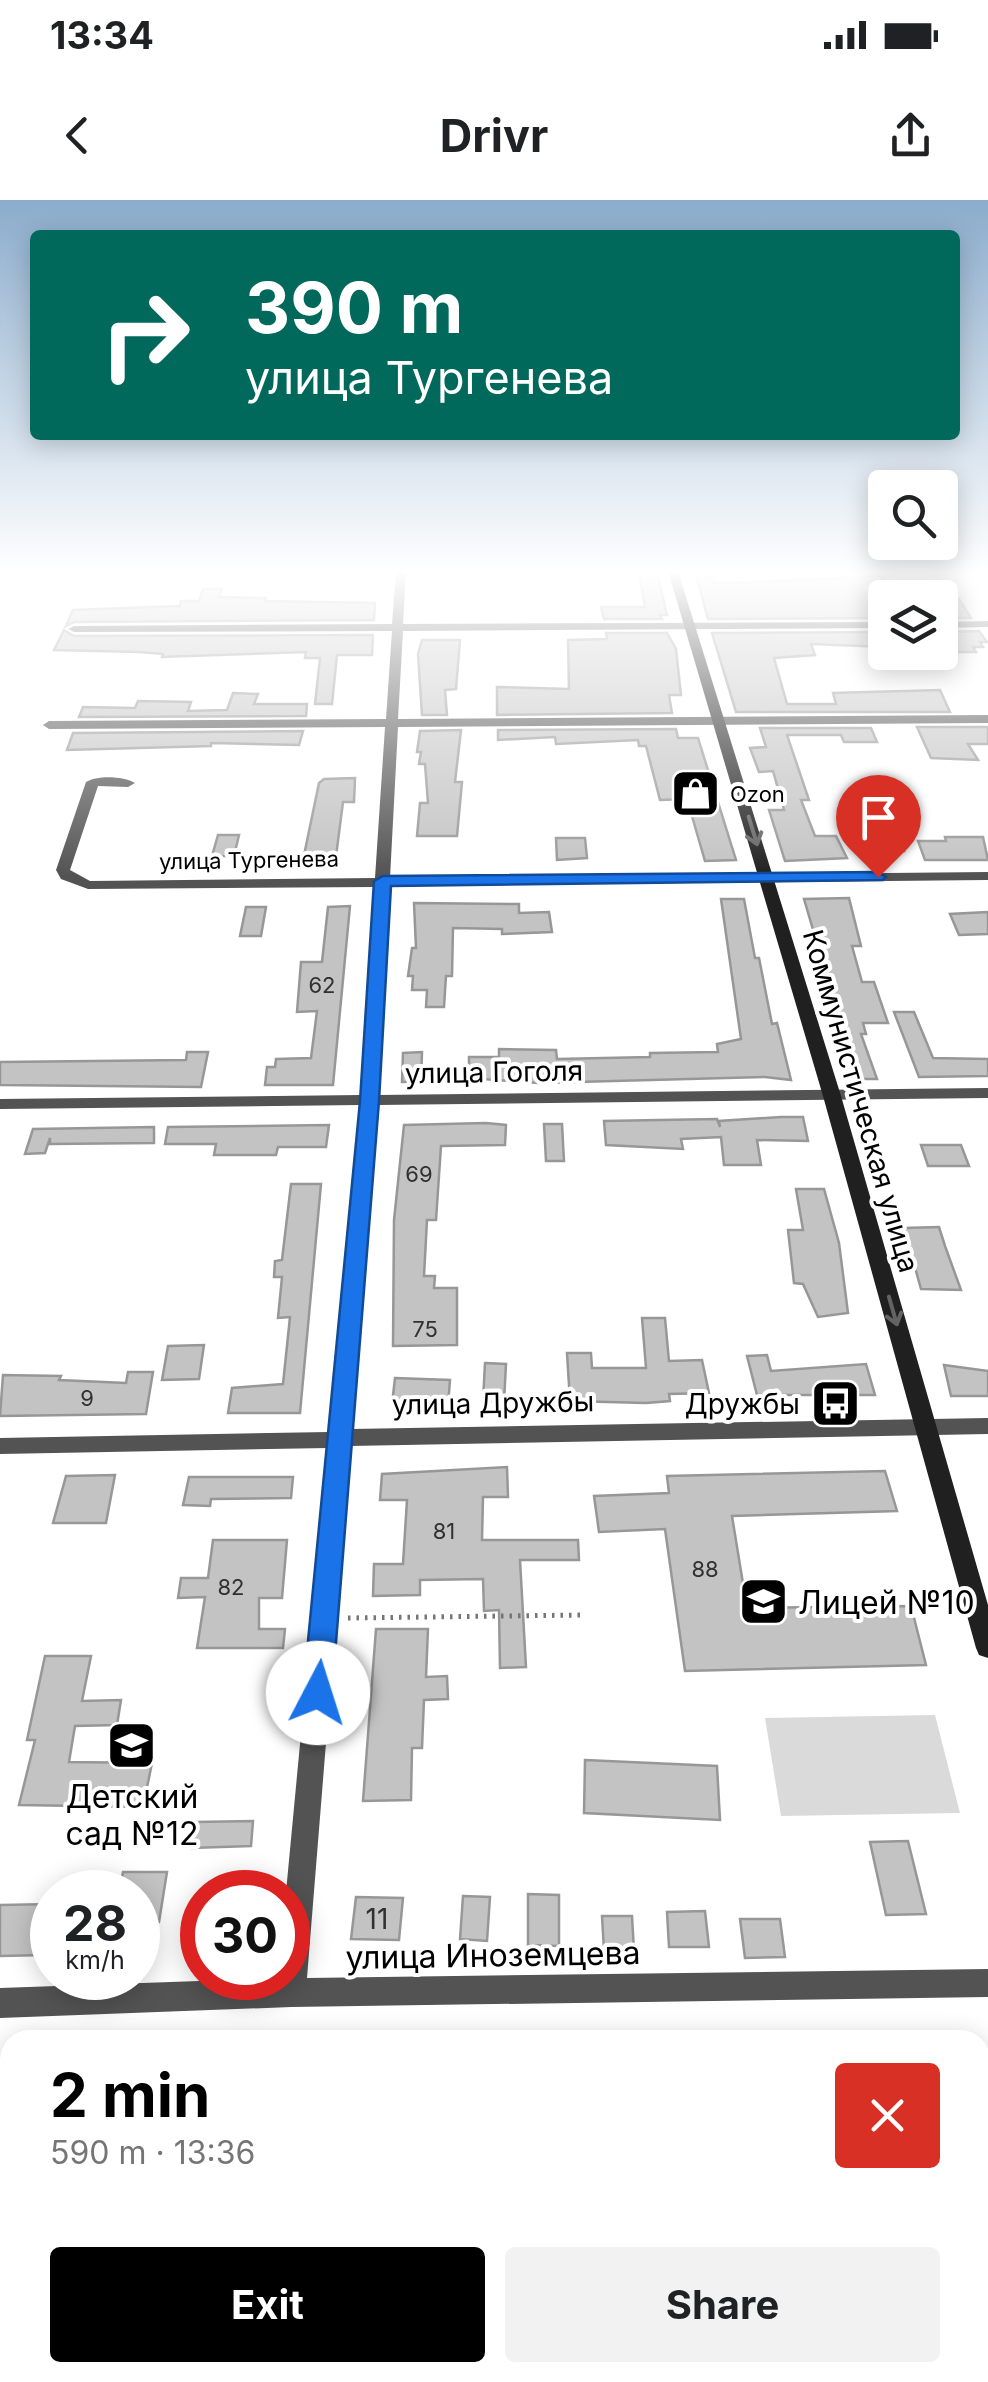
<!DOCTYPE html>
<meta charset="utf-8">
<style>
body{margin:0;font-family:Inter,sans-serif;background:#f2f2f2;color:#202124;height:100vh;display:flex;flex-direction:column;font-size:38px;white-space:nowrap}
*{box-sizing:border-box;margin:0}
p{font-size:32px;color:#757577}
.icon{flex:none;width:55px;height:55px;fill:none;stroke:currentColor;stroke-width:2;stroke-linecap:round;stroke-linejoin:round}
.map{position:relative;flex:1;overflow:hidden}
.drawer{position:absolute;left:0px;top:1830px;width:990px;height:352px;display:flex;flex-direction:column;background:#fff;border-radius:30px 30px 0 0;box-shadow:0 5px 25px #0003}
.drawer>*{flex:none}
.hud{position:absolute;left:30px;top:30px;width:930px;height:210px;border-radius:10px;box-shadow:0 5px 25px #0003;background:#00695c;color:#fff;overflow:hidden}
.buttons{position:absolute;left:868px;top:270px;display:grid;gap:20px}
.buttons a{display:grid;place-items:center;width:90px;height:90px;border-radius:10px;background:#fff;box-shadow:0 5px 25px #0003;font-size:50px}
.speed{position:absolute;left:30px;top:1670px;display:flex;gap:20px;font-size:50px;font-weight:700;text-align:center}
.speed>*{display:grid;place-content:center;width:130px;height:130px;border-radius:50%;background:#fff;box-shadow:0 5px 25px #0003;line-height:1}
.speed small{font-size:25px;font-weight:400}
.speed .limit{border:15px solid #d22;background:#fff;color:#111}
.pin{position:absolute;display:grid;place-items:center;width:85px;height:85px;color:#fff;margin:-102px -42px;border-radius:50% 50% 50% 0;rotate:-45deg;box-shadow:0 0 10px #0007}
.pin .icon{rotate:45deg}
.me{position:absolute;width:110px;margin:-55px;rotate:5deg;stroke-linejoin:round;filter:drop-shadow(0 0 8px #0008)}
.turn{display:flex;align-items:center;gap:35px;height:210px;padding:0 50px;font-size:45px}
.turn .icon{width:130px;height:130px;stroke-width:2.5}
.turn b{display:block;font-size:70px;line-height:85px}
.round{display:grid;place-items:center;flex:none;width:105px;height:105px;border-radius:10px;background:#f2f2f2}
.headline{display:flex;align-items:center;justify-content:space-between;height:170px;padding:0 50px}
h1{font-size:60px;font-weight:700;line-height:75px;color:#000}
.button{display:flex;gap:20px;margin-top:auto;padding:20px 50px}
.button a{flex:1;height:115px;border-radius:10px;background:#000;color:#fff;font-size:40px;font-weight:700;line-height:115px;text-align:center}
.button a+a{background:#f2f2f2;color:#202124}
.status{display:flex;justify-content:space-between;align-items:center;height:70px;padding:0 50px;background:#fff;direction:ltr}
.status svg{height:28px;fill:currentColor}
header{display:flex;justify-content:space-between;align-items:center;height:130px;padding:0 50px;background:#fff;font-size:45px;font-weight:700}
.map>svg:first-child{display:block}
.green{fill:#dadada}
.building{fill:#c3c3c3;stroke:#979797;stroke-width:2.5}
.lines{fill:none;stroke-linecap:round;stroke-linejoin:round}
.path{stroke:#757575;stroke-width:5;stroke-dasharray:2.5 6;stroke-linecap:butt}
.street{fill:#535353;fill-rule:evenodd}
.secondary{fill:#202020;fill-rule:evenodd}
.oneway{stroke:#636363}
.route{fill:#1a73e8;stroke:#114b97;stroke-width:2.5}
.labels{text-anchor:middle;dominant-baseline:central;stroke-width:8;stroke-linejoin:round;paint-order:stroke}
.far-poi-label{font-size:22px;fill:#000;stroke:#fff;text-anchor:start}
.far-street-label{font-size:22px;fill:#000;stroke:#fff}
.number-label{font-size:22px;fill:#313131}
.street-label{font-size:28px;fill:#000;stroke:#fff}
.poi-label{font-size:28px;fill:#000;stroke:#fff;text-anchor:end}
.near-number-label{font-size:28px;fill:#313131}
.near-poi-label{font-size:32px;fill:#000;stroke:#fff;text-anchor:start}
.near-street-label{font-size:32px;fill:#000;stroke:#fff}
</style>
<div class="status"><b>13:34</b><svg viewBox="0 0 49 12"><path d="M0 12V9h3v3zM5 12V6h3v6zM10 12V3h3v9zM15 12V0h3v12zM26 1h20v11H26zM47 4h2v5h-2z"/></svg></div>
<header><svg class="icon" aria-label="back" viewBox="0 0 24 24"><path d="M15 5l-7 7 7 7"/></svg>Drivr<svg class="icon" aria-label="share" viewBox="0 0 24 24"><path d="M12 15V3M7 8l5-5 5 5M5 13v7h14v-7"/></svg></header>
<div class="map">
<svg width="988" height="2182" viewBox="0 0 988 2182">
<rect width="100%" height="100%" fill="#fff"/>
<!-- green -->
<path class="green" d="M935,1515L960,1613L781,1616L765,1518Z"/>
<!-- building -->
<g class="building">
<path d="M695,371H708L713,382L727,383L885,376V418L708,419Z"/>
<path d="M639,372H657L667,415H660L662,419H604L601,407H645Z"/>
<path d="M203,389H222L219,397L266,398L265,401L375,403L374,420L74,422L66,426L73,410L180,406L181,401H199Z"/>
<path d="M940,399H959L971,418H940Z"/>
<path d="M64,430L74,436L373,435L372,455H337L332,504H315L320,458H305L306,452L162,457L163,454L139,452L54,450Z"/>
<path d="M979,431L987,442H980L983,447H973L976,452H951L940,435V432Z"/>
<path d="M885,432V447L811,444L815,455L774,458L787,504H836L833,493L940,490L950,512H736L712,433Z"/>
<path d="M606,433H667L676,449L681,495H669L672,513L497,515V487L569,489L568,440L607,439Z"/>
<path d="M422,440H460L456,489L445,490L447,515H422L418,454Z"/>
<path d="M233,493L258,494L254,504H307L306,516L79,517L83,507L135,508L138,501L191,502L188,511L227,510Z"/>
<path d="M917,527H988V544H968L978,560L931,558Z"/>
<path d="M760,528H871L877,542H844L841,535H787L809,600H801L815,636H836L847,658L785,661L769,610H784L773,571L759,572L750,548L766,547Z"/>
<path d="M676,529L678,538H698L736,660L705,661L687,599L660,600L646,546H639L638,540L556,544L555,537L498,540V530Z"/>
<path d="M461,530L455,582H462L457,636H417L420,603H428L425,564H419L421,552H417L420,531Z"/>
<path d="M303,531L299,545L211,543V546L67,550L73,533Z"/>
<path d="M355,578L354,602H343L335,664L302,665L319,583L324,579Z"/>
<path d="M871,610H890L904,651H869L863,630H879Z"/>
<path d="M218,635H239L234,656H212Z"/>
<path d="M945,637H983L988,660H925L918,641H946Z"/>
<path d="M556,638H585L587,658L557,660Z"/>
<path d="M849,698L861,746H852L862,782H874L888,823H863L866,834H861L877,879H857L804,699Z"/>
<path d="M721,699H744L755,758H759L772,824L777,823L791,880L765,877L539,883L469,878V857H499V849L556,850L557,859L650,857V853L718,852L717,844L741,839Z"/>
<path d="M414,703L519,704V713L549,712L552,732L502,734V729L453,728L452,776H446L444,807H426L427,790H412L413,776H408L412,748H416Z"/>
<path d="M350,706L333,885H265L267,867H275L276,859L311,858L317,811L297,812L301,762H322L328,707Z"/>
<path d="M246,707H266L261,736H240Z"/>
<path d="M988,712V734L959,735L950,714Z"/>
<path d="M894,812H914L933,858L988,859V876L919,877Z"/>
<path d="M187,852H208L201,887L0,885V862L186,860Z"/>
<path d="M422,852L421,882H402L403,853Z"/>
<path d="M781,917H803L808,941L757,940L761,965H724L721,937L681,939L683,949L606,945L604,921L717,919L720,927L719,921Z"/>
<path d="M486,923L506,925L505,945L441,946L436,1020H427L424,1076H435L434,1088H457V1145L393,1146L394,1020L404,925Z"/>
<path d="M544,924H562L564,961H546Z"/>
<path d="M329,925L326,947H278L276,955H214L216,944H165L168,927Z"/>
<path d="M154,927V943L50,944V938L45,953L25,954L33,929Z"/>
<path d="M921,945H961L969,966H928Z"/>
<path d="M291,984H321L300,1213H228L232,1188L283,1184L290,1117L278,1118L282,1077H274L275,1061L282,1060Z"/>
<path d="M796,989H824L839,1043L848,1113L818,1117L803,1084L794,1083L788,1030H803Z"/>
<path d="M939,1027L945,1046L961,1090L921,1089L904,1028Z"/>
<path d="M642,1118H665L669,1161L702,1160L709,1193L669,1194L670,1201L646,1203L570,1201L567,1153H591L592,1168H646Z"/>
<path d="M204,1145L199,1179L162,1180L168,1146Z"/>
<path d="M767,1155L771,1171L866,1164L875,1195H757L747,1156Z"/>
<path d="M485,1163L506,1164L504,1202L483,1201Z"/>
<path d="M944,1165L988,1171V1196H951Z"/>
<path d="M128,1172H153L146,1214L0,1216L3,1175L61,1176L59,1180L126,1183Z"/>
<path d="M395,1178L450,1180L448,1206L392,1204Z"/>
<path d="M507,1267L508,1297H483L482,1340H578L579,1360H520L526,1467L500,1468L499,1410L484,1411L483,1379L420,1380V1395L373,1396L374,1364H403L407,1300H380L382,1274Z"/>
<path d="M885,1271L897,1311L732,1316L747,1408L911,1406L926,1465L685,1471L665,1329L599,1332L594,1296L669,1293L667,1276Z"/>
<path d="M115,1275L106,1323H53L66,1276Z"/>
<path d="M189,1277H293L291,1298L211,1299L210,1306L183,1305Z"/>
<path d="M213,1340H287L282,1398H259V1429H285L283,1448H197L205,1397L178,1398L181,1378H208Z"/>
<path d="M376,1429H428L426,1477L447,1476L448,1499L424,1500L422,1548H412L411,1600L363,1601Z"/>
<path d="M45,1456H91L82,1501L121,1500L117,1525L75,1526L69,1562L152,1563L143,1607L19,1605L35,1540H27Z"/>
<path d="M585,1560L717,1566L720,1620L584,1613Z"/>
<path d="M253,1621L251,1646L192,1648L195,1622Z"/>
<path d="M908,1641L926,1714L886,1715L870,1642Z"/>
<path d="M123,1672H167L159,1722H138V1692H119Z"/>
<path d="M528,1694L559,1695V1746L528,1745Z"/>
<path d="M463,1696L490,1697L487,1741L460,1739Z"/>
<path d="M356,1697L403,1698L399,1740L351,1739Z"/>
<path d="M52,1704L45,1755L0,1756V1705Z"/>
<path d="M705,1711L709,1747H669L667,1712Z"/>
<path d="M602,1716H632L634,1751H604Z"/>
<path d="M740,1719H780L785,1757L745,1758Z"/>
</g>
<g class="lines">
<!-- path -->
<path class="path" d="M348,1418L583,1415"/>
<!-- street -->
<g class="street">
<path d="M396,371H406L403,424L885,422V428L403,431L398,519L988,515V523L398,527L390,678L988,672V680L389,686L378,895L988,888V898L377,905L351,1229L988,1218V1234L350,1246L307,1778L988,1769V1797L291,1807L0,1818V1788L288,1778L286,1692L328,1248L0,1254V1238L329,1232L360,905L0,909V899L361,895L375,687L88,689L61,679L56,670L86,582C97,575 124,576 135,583L128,587L98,586L70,670L90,681L375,678L385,527L49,529L43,525L49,521L386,519L392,431L74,432L68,429L74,426L392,424Z"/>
<path d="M988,421V427L940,428V422Z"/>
</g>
<!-- secondary -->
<path class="secondary" d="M668,371H678L841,896L988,1405V1458L979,1455L976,1448L823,896Z"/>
</g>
<!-- one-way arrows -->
<defs><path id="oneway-shaft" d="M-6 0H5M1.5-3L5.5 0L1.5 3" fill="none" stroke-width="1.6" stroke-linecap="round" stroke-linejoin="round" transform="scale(2.5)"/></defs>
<g class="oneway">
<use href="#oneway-shaft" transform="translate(753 631) rotate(73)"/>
<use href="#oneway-shaft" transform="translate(893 1111) rotate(74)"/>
</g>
<!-- sky -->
<linearGradient id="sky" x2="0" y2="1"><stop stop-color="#8baccc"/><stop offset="0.55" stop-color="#fff"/><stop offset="1" stop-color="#fff" stop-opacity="0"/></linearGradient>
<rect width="988" height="676" fill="url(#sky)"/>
<!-- route -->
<path class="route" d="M878,672L886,677L883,680L391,686L379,901L332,1493L328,1502L318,1506L308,1502L303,1493L360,901L374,681L383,676Z"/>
<!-- icons -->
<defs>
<symbol id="shop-square" viewBox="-11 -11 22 22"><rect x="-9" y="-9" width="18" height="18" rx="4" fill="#000" stroke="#fff"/><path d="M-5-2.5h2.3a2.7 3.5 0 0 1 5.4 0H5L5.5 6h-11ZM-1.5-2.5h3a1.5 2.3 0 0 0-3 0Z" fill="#fff"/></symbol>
<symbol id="bus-square" viewBox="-11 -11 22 22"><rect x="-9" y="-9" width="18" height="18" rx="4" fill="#000" stroke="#fff"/><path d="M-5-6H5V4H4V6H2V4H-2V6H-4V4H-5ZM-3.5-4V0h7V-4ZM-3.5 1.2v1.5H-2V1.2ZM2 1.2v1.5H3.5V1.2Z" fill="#fff"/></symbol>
<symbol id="school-square" viewBox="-11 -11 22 22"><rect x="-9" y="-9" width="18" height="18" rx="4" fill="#000" stroke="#fff"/><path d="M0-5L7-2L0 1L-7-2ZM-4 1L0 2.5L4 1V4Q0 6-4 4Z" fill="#fff"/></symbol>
</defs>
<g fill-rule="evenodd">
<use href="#shop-square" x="668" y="566" width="55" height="55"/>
<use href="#bus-square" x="808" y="1176" width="55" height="55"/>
<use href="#school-square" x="736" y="1374" width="55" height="55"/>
<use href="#school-square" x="104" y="1518" width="55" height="55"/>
</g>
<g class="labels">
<!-- far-poi labels -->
<g class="far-poi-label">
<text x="730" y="594">Ozon</text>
</g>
<!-- far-street labels -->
<g class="far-street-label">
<text transform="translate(249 660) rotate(-1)">улица Тургенева</text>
</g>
<!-- number labels -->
<g class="number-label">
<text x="322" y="785">62</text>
<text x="419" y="974">69</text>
<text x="425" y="1129">75</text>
<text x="87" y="1198">9</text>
<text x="444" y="1331">81</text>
<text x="705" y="1369">88</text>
<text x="231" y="1387">82</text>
</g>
<!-- street labels -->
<g class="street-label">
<text transform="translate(494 872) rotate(-1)">улица Гоголя</text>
<text transform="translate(861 901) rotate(74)">Коммунистическая улица</text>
<text transform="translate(493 1203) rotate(-1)">улица Дружбы</text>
</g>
<!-- poi labels -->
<g class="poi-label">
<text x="800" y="1204">Дружбы</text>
</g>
<!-- near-number labels -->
<g class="near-number-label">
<text x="377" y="1719">11</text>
</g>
<!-- near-poi labels -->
<g class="near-poi-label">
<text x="798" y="1402">Лицей №10</text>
<text x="132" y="1596" text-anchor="middle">Детский<tspan x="132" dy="37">сад №12</tspan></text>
</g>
<!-- near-street labels -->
<g class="near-street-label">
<text transform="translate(493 1755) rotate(-1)">улица Иноземцева</text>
</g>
</g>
</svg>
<div class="buttons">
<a><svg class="icon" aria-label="search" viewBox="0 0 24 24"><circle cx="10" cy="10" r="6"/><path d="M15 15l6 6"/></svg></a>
<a><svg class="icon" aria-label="layers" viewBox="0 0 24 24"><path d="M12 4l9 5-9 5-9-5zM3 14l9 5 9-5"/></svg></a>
</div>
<div class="speed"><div>28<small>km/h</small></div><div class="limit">30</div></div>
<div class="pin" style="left:878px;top:677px;background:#d93025"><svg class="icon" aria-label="arrive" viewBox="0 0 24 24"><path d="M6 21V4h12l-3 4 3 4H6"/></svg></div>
<svg class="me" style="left:318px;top:1493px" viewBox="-20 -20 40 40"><circle r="19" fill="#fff"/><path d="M0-13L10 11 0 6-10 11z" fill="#1a73e8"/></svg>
<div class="hud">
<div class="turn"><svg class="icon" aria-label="right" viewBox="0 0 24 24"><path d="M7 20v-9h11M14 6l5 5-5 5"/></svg><div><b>390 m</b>улица Тургенева</div></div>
</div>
<section class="drawer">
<div class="headline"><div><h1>2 min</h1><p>590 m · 13:36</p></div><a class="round" style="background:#d93025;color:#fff"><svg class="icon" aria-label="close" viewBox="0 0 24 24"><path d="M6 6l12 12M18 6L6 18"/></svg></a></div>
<div class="button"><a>Exit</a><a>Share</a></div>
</section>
</div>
